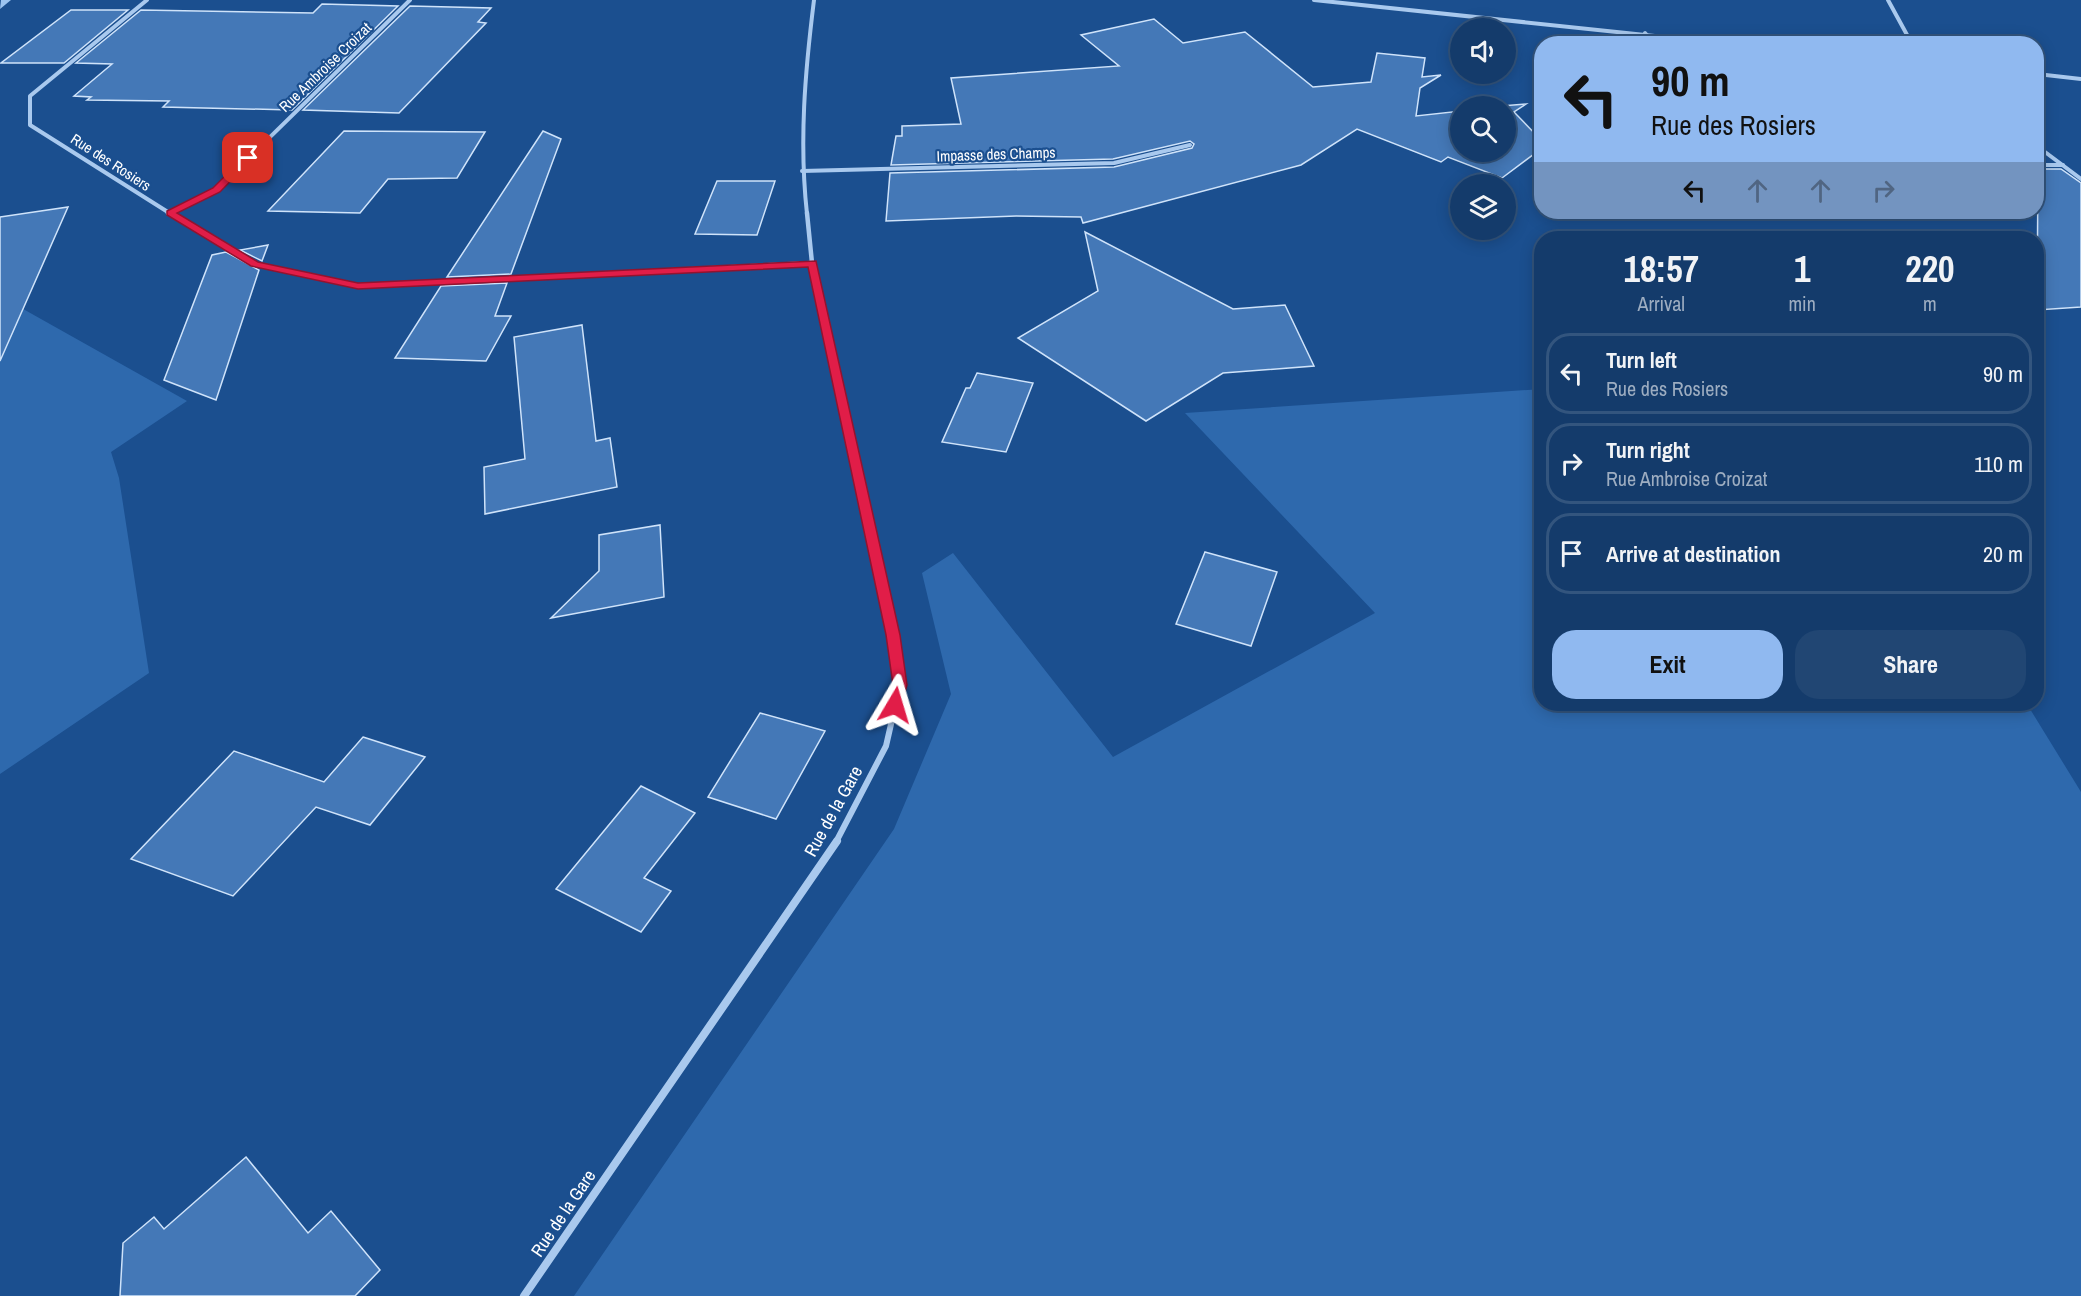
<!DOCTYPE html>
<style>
body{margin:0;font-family:"Archivo Narrow",sans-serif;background:#214673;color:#f1f3f6;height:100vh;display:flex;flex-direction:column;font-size:22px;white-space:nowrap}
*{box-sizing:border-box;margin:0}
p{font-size:20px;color:#9dadc1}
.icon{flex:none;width:33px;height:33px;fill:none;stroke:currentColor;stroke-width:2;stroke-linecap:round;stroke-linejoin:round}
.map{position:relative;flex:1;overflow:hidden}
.drawer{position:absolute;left:1534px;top:231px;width:510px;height:480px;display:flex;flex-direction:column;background:#143b6b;border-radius:24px;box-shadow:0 3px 15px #0003,0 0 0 2px #33557e}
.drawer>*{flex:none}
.banner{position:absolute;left:1534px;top:36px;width:510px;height:183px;border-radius:24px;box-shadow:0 3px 15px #0003,0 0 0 2px #33557e;background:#90b9f0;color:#111;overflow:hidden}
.fabs{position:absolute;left:1450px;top:18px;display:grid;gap:12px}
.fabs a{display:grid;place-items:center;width:66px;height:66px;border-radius:50%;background:#143b6b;box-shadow:0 3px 15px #0003,0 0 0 2px #33557e;font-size:30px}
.pin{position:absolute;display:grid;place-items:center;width:51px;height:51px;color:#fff;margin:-26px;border-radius:12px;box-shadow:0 3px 9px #0006}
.me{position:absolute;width:66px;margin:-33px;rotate:7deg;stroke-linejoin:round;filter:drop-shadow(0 0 4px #0008)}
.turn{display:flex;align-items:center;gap:21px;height:126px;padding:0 18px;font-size:27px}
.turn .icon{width:78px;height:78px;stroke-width:2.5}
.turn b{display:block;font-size:42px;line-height:51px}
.lanes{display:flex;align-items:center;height:57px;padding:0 18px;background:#0003;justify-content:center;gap:30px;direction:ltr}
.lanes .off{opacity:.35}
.eta{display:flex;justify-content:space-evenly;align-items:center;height:102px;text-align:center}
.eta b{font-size:36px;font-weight:700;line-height:42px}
.primary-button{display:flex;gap:12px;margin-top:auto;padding:12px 18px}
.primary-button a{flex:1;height:69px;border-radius:24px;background:#90b9f0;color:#111;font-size:24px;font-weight:700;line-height:69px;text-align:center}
.primary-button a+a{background:#214673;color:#f1f3f6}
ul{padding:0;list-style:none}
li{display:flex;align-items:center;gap:18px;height:81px;margin:0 12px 9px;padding:0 6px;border:3px solid #33557e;border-radius:24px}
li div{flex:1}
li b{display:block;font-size:22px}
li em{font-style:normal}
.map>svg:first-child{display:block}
.green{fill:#2e69ad}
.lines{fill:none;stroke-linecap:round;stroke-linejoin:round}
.stream{fill:#9cc4f0;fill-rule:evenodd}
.building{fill:#4478b7;stroke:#cfe3fa;stroke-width:1.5}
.path{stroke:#a9c9ee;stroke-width:2;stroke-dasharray:1.5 3;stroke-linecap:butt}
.street-far3{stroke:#a9c9ee;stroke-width:4}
.street-far2{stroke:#a9c9ee;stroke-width:4.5}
.street-far1{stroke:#a9c9ee;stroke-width:6}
.street{stroke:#a9c9ee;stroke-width:8}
.route{fill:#e11d48;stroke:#92132f;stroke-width:1.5}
.labels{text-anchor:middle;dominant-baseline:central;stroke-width:4.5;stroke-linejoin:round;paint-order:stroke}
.far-street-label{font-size:15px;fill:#fff;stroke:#1b4f8f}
.street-label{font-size:18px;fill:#fff;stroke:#1b4f8f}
</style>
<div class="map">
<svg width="2081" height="1296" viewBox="0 0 2081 1296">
<rect width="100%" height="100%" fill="#1b4f8f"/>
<!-- green -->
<g class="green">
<path d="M0,296L187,401L111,452L119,478L149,673L0,774Z"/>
<path d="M1542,389V704H2027L2081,792V1296H574L894,829L951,694L922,573L953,553L1113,757L1375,613L1185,413Z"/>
</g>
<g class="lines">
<!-- stream -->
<path class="stream" d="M11,0L0,9L1,0Z"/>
</g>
<!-- building -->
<g class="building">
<path d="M322,4L398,6L292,110L163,107L169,101L87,100L91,97L74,96L112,64L76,63L141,10L313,13Z"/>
<path d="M410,6L491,8L478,22L486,23L399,113L303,110Z"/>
<path d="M71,10H128L64,63H1Z"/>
<path d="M1154,19L1183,43L1245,32L1313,87L1371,82L1377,53L1425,58L1422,77L1441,75L1420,88L1416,116L1461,111V152H1506V106H1501L1526,104L1514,112L1542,141V148L1502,178L1448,157L1441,162L1357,129L1301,165L1083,223L1081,217L1016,216L886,221L890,173L1114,167L1192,148L1194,144L1190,141L1113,159L891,165L896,136H902V126L961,124L951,78L1119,66L1081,35Z"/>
<path d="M344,131L485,132L457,178L388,179L360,213L268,211Z"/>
<path d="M543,131L561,139L511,274L447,277Z"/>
<path d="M2038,169H2061L2081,183V307L2037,310Z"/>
<path d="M717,181H775L757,235L695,234Z"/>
<path d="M68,207L0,361V217Z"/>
<path d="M1085,232L1233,309L1285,305L1314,366L1223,373L1146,421L1018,338L1098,291Z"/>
<path d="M268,245L262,261L240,250Z"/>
<path d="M226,252L259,270L216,400L164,380L212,255Z"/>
<path d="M507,283L495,316H511L486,361L395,358L441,286Z"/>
<path d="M582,325L596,441L610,438L617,487L485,514L484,467L525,459L514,337Z"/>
<path d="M977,373L1033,383L1006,452L942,442L966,388H970Z"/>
<path d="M660,525L664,597L551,618L599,571V535Z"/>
<path d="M1205,552L1277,572L1251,646L1176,624Z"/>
<path d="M760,713L825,731L776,819L708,797Z"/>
<path d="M363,737L425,757L370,825L316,807L233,896L131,859L234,751L324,782Z"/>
<path d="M641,786L695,813L644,878L671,891L641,932L556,889Z"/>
<path d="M246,1157L308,1233L331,1211L380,1270L355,1296H120L123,1243L154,1217L164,1229Z"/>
</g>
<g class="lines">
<!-- path -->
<path class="path" d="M1763,41L1790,44"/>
<!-- street-far3 -->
<g class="street-far3">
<path d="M147,0L30,96V125L171,214"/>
<path d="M1314,0L1731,44"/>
<path d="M1888,0L1912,44"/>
<path d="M1645,33L1654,44"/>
<path d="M2037,74L2081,79"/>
<path d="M2037,146L2081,179"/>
<path d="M2037,165H2063"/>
<path d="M802,171L1114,163L1190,145"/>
<path d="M170,213L216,190L410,0"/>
<path d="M807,214C799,142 805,72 814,0"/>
</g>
<!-- street-far2 -->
<g class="street-far2">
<path d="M168,213L255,264L358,286L812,263"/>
<path d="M807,213L812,263L861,489"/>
</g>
<!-- street-far1 -->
<path class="street-far1" d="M836,842L886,746L900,685L893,635L861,488"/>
<!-- street -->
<path class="street" d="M524,1296L837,841"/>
</g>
<!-- route -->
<path class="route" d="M245,156L253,158L220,192L177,213L258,262L358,283L816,261L900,635L907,685L900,709H890L888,705L893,685L886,635L808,267L358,289L251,266L167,215V211L213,188Z"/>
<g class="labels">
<!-- far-street labels -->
<g class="far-street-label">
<text transform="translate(325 67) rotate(-44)">Rue Ambroise Croizat</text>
<text transform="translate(996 154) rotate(-2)">Impasse des Champs</text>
<text transform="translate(111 162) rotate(33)">Rue des Rosiers</text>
</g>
<!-- street labels -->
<g class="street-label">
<text transform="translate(833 811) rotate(-61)">Rue de la Gare</text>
<text transform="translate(563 1213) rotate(-56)">Rue de la Gare</text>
</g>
</g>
</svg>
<div class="fabs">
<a><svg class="icon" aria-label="sound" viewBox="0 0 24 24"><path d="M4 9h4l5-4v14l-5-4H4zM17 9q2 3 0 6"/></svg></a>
<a><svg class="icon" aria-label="search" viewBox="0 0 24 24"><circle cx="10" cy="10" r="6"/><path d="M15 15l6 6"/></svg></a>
<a><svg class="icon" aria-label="layers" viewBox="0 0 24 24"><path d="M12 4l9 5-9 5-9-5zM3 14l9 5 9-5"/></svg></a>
</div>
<div class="pin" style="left:248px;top:158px;background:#d93025"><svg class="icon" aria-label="arrive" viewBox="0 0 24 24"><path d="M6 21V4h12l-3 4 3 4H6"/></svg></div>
<svg class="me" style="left:895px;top:705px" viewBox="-20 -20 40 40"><path d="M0-17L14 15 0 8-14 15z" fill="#e11d48" stroke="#fff" stroke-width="4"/></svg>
<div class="banner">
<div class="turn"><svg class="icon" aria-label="left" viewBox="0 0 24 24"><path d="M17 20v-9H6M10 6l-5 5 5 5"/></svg><div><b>90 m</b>Rue des Rosiers</div></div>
<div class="lanes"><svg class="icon" aria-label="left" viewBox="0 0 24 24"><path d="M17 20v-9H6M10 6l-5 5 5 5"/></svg><svg class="icon off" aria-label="ahead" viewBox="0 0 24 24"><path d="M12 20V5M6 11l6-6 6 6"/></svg><svg class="icon off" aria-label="ahead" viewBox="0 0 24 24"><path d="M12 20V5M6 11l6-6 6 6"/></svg><svg class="icon off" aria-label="right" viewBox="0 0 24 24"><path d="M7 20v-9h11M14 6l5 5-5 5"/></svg></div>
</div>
<section class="drawer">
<div class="eta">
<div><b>18:57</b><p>Arrival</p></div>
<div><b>1</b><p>min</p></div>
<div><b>220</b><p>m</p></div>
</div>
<ul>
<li><svg class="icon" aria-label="left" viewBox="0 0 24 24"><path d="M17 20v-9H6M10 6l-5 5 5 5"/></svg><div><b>Turn left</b><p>Rue des Rosiers</p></div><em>90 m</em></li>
<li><svg class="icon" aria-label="right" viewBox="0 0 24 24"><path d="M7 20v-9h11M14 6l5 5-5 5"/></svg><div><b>Turn right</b><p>Rue Ambroise Croizat</p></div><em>110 m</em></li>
<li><svg class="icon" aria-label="arrive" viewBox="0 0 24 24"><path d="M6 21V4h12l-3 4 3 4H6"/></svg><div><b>Arrive at destination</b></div><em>20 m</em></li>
</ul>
<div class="primary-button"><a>Exit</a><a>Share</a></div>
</section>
</div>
